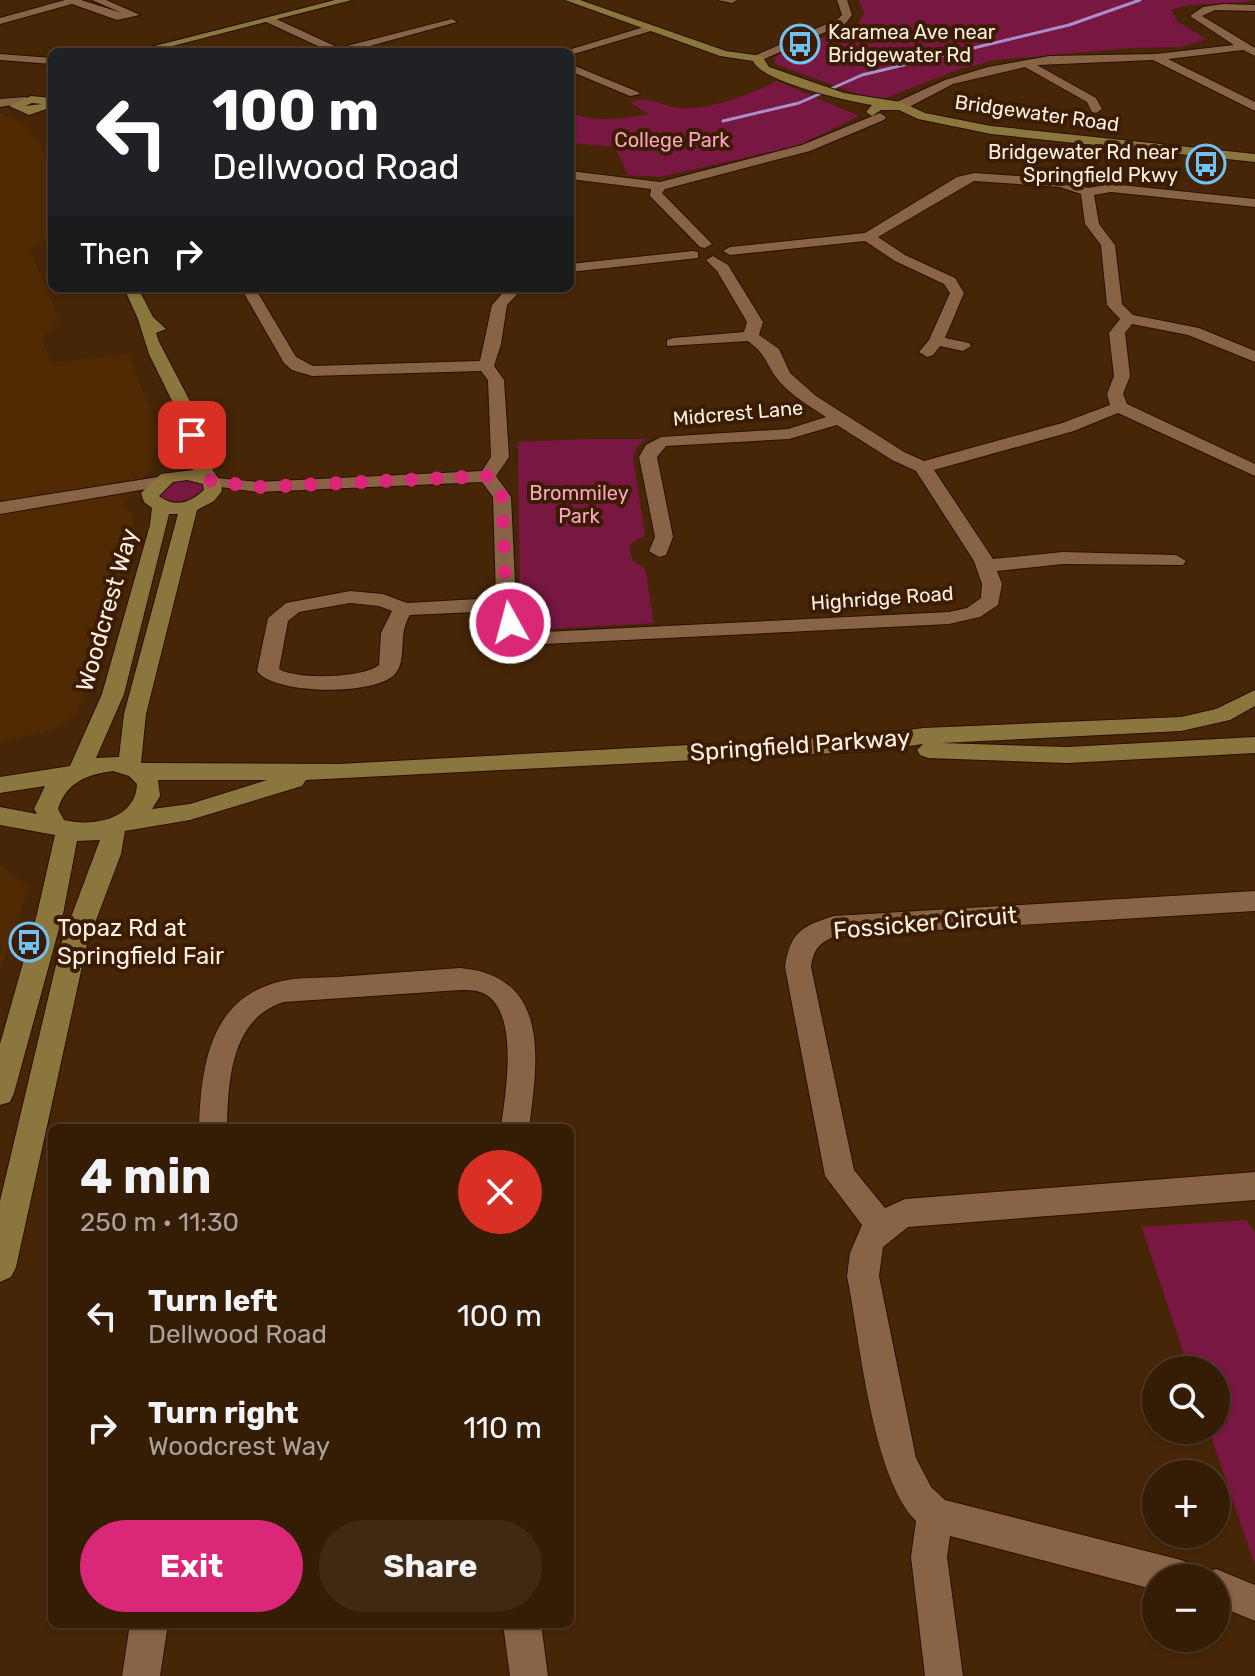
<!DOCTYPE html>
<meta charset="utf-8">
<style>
body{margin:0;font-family:Rubik,sans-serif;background:#402913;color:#f1f3f6;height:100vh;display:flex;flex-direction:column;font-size:30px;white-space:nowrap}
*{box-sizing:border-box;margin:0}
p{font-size:26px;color:#aaa19a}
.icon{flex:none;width:44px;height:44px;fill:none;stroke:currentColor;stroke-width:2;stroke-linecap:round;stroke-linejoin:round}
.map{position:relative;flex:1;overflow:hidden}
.drawer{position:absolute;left:48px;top:1124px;width:526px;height:504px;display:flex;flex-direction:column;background:#351c05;border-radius:12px;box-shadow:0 2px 6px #0004,0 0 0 2px #4f3a27}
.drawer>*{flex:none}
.hud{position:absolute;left:48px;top:48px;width:526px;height:244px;border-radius:12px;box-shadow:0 2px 6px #0004,0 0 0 2px #4f3a27;background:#202124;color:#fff;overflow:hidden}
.fabs{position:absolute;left:1142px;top:1356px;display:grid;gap:16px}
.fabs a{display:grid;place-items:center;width:88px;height:88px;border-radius:50%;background:#351c05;box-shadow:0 2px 6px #0004,0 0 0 2px #4f3a27;font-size:40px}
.pin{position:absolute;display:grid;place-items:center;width:68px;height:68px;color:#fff;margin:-34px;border-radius:16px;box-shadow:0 4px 12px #0006}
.me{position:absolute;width:88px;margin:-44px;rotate:353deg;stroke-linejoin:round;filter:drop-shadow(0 0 6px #0008)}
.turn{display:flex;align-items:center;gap:28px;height:168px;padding:0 32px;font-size:36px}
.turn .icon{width:104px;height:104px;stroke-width:2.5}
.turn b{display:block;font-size:56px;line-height:68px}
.then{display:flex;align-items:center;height:76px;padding:0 32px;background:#0003;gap:16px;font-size:30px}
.round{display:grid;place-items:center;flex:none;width:84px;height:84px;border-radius:42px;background:#402913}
.summary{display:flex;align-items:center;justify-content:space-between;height:136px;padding:0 32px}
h1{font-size:48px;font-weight:700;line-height:60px}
.primary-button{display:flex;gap:16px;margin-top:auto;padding:16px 32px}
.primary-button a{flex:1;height:92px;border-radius:48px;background:#db2777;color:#fff;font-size:32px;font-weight:700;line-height:92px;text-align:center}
.primary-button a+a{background:#402913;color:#f1f3f6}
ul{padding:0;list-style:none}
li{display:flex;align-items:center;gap:24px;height:112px;padding:0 32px}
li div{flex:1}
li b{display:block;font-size:30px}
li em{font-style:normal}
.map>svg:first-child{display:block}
.built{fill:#502a03}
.green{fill:#791743}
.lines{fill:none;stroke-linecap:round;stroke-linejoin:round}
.stream{stroke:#a98ecc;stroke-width:3}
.street-casing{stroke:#281000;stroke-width:2}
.secondary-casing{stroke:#281000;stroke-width:2}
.street{fill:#886346;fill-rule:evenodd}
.secondary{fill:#8b773e;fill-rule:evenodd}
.route{stroke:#db2777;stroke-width:14;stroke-dasharray:0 25.2}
.labels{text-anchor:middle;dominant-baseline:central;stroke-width:8;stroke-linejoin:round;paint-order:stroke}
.far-poi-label{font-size:20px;fill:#fcefe5;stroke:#3c1c00;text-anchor:start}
.far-street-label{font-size:20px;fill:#fcefe5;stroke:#3c1c00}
.far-park-label{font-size:20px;fill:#f8a5c0;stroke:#3c1c00}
.street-label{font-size:24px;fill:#fcefe5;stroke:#3c1c00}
.poi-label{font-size:24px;fill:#fcefe5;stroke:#3c1c00;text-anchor:start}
</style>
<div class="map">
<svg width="1255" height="1676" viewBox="0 0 1255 1676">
<rect width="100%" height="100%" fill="#472607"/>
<!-- built -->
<g class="built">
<path d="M0,113L24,123L39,143L52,170V235L30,249L60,322L42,339L51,363L128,354L161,436L148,470L123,506L135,516L114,603L76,715L56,729L0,742Z"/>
<path d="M0,865L29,887L0,972Z"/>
</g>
<!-- green -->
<g class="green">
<path d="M859,0H1255C1229,7 1197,0 1171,10L1178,22L1206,39L1181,47L1130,48L996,60L960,69L883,99L860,95L776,64L774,58L779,54L858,24L864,14Z"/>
<path d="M777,81L859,116L797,146L659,177L628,175L615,147L570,143V113C597,123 621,119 649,114L630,102C650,95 660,106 679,108C709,111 752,94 777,81Z"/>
<path d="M589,439H646L637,446L633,458L645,535L629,545L632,560L645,569L654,623L547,629L523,618L520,610L518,442Z"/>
<path d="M181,479L200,481L205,489L204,493C187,502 177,507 159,498L158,494L167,483Z"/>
<path d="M1246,1220L1255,1232V1565L1209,1430H1216V1370H1189L1142,1227Z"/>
</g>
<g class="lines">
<!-- stream -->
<path class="stream" d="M723,121L799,103L862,75L1069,25L1140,0"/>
<defs>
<g id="street">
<path d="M65,0H81L122,13L92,0H106L140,15L117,20L72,4L0,24V18Z"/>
<path d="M718,0H737L732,3Z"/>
<path d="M837,0H847L852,15L846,23L762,60H754V56L838,19L842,15Z"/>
<path d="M1223,4L1255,5V11L1215,10L1202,16L1255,48V56L1243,50L1168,59L1255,102V111L1153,60L1037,65L1096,98L1102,109L1096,113L1092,112L1087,102L1025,67L953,84L911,106L896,109L890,105L945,80L988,67L1050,56L1156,54L1234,45L1190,16L1203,7Z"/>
<path d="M266,18H274L339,48L452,19L457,22L348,52H331L266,22Z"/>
<path d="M647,26L652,29L651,31L570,55V52H562Z"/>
<path d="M0,54L52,58V64L0,60Z"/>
<path d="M570,64L638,92L640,94L630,96L570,71Z"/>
<path d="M25,97L31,100L29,102L0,107V99Z"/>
<path d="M880,113L886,117L884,120L810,151L665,189L662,193L712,244L705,248L700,247L650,196L651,189L570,179V171L660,182L802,145Z"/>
<path d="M974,173L1062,179L1088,188L1111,184L1255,199V207L1111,192L1094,195L1099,224L1115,245L1122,304L1133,315L1199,328L1255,351V362L1188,335L1132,324L1125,333L1130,376L1123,394L1127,404L1255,464V476L1118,413L1074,431L934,470L993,559L1063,552L1176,555L1186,561L1183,565L1063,564L997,571L1002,584L998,605L980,617L949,624L544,644C521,639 503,637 497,611L410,615C397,635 408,659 395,674C376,696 274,695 257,671L268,618L286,603L350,591L383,594L407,603L496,598L493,497L482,482L258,492L205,485L202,481L205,477L258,482L482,471L491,457L488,380L481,371L312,376L292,370L284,363L241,288H255L296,357L313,366L480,361L492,305L507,288H523L507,305L501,344L494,366L504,380L509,457L496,476L511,497L516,604C520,623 525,627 544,632L949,612L967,608L981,598L982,584L974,561L916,471L892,460L837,425L789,439L666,446L657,457L673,537L666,555L659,557L649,551L655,537L639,457L646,445L661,437L788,429L826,417C809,406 787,393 775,376C764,359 765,354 748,341L667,346V340L673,338L744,332L747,322L717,271L706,260L713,256L728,265L763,322L759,335L779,349L790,373L816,396L904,452L924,461L1062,423L1110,405L1107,394L1114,376L1109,333L1120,319L1107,305L1101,245L1085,224L1081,194L1060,187L974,181L878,237L905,255L955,278L964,293L945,338L969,343L971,346L963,351L940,346L933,355L927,357L919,352L929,340L950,293L944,284L895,261L865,241L730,255L723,251L730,247L865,233L957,177ZM350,603L379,606L392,611L381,633L379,665C364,678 296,680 279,669L288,621L299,612Z"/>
<path d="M693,251L698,252V258L570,272V264Z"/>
<path d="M158,477L167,482L164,486L0,514V502Z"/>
<path d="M1255,891V911L836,936C819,943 814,948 811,967L854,1170L885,1208L905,1199L1255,1172V1200L908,1227L883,1247L879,1276L916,1458L931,1487L945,1500L1181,1560L1194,1565L1199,1578H1156V1590L950,1536L947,1557L963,1676H925L911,1557L916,1521C872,1477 860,1340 847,1276L850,1253L862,1225L825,1176L785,967C790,932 802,926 834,916Z"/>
<path d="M460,968C551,976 538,1060 529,1128H501C505,1095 520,1014 485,994C478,990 468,990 460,990L284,1002C231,1018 228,1081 227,1128H199C201,1065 210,997 282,981C299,977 319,978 337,977C378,974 419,971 460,968Z"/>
<path d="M1216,1569L1255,1585V1621L1216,1605V1578H1201L1203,1574Z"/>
<path d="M130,1624H168L160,1676H122Z"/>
<path d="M503,1624H541L548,1676H510Z"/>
</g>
<g id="secondary">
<path d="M335,0H352L149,52H131Z"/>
<path d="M565,0H580L726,51L762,56L769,67L844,93L901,102L925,113L991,126L1255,154V162L991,134L918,119L899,110H881L872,116L866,112L872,105C847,101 762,82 753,61L720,56Z"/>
<path d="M31,96L52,98V107L29,115L9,106ZM32,103L42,104L25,106Z"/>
<path d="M124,288H138L153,317L166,329L156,333L159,342L192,405L208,463L220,481L222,491L214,501L197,510L146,714L141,763L339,764L874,735L923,728L1181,717L1216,709L1255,690V706L1230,720L1181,731L941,743L1067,747L1255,737V753L1067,763L928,758L920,755L917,750L923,744L874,751L306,780L302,786L190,820L125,831L121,854L87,944L16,1267L11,1277L0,1282V1201L61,944L100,840L77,841L63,914L14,1093L10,1102L0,1105V1044L37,914L55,835L0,825V807L37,814L34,809L45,786L0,793V777L70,766L102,694L150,525L152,508L144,502L141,493L161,474L193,470L180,417L149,354L138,319ZM187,480L203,484L204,490C190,503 175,508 159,496L173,482ZM169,514H178L124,714L119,757L96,758L124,694ZM113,771L129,776L137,784C136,820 91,827 64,820L58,809C66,783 87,774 113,771ZM158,780H267L190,804L152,809L160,796Z"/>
</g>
</defs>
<!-- street casing -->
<use href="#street" class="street-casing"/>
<!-- secondary casing -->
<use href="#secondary" class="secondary-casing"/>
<!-- street -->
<use href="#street" class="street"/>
<!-- secondary -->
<use href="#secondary" class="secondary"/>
</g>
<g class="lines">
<!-- route -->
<path class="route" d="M192,435L198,464L211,481L258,487L487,476L502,497L506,604L510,623"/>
</g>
<!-- icons -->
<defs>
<symbol id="bus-ring" viewBox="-11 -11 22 22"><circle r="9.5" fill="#3c1c00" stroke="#71c1f5" stroke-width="1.5"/><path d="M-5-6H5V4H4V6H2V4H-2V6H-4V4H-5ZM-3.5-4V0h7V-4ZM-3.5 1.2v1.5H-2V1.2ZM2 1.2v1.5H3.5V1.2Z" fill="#71c1f5"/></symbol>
</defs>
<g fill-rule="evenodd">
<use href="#bus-ring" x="778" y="22" width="44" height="44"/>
<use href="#bus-ring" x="1184" y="142" width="44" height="44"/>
<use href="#bus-ring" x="7" y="920" width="44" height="44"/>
</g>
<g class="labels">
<!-- far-poi labels -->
<g class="far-poi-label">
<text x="828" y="32">Karamea Ave near<tspan x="828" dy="23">Bridgewater Rd</tspan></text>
<text x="1178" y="152" text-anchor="end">Bridgewater Rd near<tspan x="1178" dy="23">Springfield Pkwy</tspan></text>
</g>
<!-- far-street labels -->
<g class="far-street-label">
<text transform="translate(1037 113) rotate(8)">Bridgewater Road</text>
<text transform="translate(738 413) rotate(-5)">Midcrest Lane</text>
<text transform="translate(882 598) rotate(-4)">Highridge Road</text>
</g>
<!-- far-park labels -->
<g class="far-park-label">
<text x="672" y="140">College Park</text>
<text x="579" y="493">Brommiley<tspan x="579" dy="23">Park</tspan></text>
</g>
<!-- street labels -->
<g class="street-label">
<text transform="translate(107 610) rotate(-74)">Woodcrest Way</text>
<text transform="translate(800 745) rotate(-4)">Springfield Parkway</text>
<text transform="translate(925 923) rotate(-5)">Fossicker Circuit</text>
</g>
<!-- poi labels -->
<g class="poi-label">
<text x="57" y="928">Topaz Rd at<tspan x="57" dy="28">Springfield Fair</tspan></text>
</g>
</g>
</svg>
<div class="fabs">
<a><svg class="icon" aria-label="search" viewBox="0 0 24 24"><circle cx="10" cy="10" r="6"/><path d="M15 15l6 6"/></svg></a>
<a>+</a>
<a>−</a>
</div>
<div class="pin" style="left:192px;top:435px;background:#d93025"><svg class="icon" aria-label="arrive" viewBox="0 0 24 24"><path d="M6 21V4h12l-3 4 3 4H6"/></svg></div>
<svg class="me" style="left:510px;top:623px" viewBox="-20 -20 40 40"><circle r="17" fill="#db2777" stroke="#fff" stroke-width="3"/><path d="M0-11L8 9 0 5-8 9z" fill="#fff"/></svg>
<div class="hud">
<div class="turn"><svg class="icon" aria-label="left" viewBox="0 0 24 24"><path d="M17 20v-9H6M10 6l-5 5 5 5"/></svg><div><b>100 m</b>Dellwood Road</div></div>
<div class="then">Then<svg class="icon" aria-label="right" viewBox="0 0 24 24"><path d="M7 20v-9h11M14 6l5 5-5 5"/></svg></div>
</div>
<section class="drawer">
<div class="summary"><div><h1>4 min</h1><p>250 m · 11:30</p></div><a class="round" style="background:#d93025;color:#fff"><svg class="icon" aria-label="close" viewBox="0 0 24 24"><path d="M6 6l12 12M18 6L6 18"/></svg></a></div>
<ul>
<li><svg class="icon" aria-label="left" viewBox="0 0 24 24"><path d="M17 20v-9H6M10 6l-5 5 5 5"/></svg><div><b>Turn left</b><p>Dellwood Road</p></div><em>100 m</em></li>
<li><svg class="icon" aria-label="right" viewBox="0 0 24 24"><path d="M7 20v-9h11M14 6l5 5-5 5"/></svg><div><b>Turn right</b><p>Woodcrest Way</p></div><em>110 m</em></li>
</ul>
<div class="primary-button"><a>Exit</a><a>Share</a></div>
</section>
</div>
